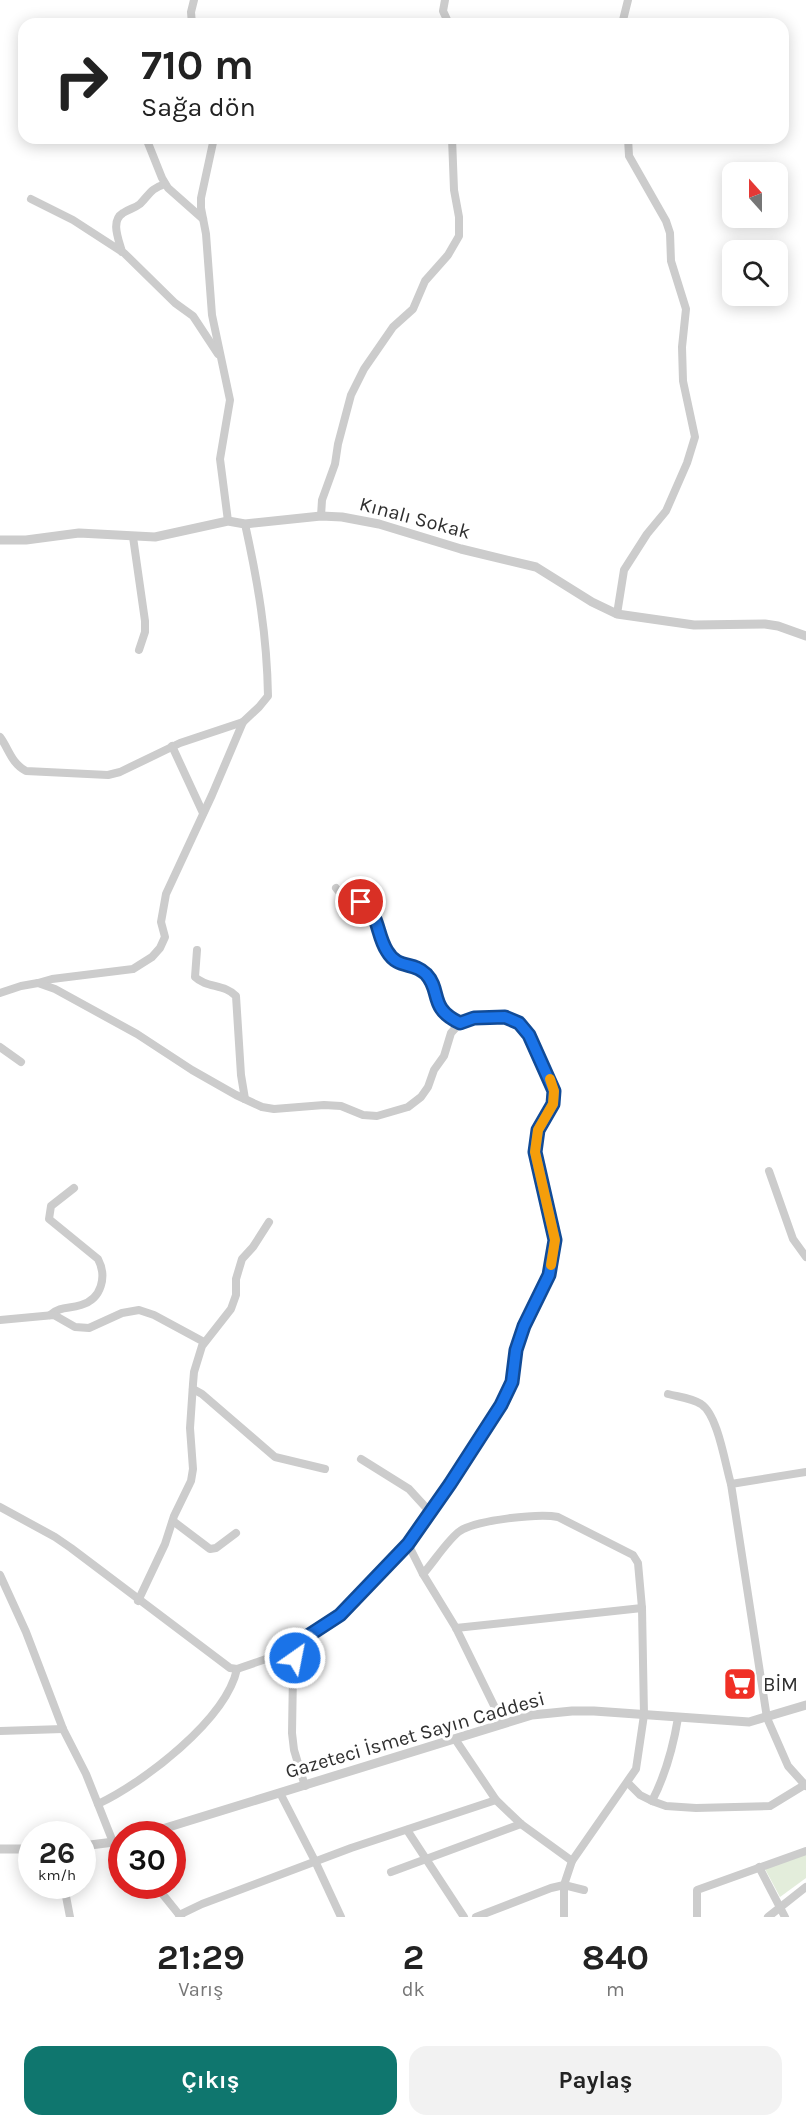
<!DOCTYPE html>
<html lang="tr">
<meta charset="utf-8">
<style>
body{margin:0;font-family:Karla,sans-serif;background:#f2f2f2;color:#222;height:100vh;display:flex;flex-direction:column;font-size:22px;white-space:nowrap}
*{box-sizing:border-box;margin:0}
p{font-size:20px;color:#767676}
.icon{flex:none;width:33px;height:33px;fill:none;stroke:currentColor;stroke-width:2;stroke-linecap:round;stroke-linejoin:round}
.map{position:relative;height:1917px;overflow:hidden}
.side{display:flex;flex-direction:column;background:#fff;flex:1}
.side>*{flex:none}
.guide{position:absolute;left:18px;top:18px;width:771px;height:126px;border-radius:18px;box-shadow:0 3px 15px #0003;background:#fff;color:#222;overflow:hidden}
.needle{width:39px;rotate:339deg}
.controls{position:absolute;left:722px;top:162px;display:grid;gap:12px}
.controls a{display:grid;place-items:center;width:66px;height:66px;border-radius:12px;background:#fff;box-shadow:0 3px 15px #0003;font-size:30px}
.speed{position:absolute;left:18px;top:1821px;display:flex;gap:12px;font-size:30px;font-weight:700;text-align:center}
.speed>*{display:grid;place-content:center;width:78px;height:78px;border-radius:50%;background:#fff;box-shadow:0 3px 15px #0003;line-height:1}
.speed small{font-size:15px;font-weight:400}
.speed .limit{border:9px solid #d22;background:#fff;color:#111}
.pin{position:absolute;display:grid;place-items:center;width:51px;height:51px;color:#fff;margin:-26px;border:3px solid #fff;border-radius:50%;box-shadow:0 2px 6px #0007}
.me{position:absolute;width:66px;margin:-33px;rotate:33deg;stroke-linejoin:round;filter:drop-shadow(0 0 4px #0008)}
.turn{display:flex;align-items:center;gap:21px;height:126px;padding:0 24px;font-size:27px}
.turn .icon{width:78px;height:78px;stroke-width:2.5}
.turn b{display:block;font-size:42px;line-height:51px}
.eta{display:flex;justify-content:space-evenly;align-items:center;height:102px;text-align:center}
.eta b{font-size:36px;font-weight:700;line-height:42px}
.action{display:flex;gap:12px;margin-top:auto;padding:12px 24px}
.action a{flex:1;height:69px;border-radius:18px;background:#0f766e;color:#fff;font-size:24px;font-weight:700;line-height:69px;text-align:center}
.action a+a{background:#f2f2f2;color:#222}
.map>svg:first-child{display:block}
.green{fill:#e3eddb}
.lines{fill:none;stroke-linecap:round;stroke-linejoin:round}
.minor{stroke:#ccc;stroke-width:8}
.tertiary{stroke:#ccc;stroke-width:9}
.route-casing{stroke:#114b97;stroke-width:15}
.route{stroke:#1a73e8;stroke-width:10}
.slow{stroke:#f59e0b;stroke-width:10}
.labels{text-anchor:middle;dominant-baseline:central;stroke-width:6;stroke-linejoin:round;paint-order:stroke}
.street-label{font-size:20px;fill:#2f2f2f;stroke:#fff}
.poi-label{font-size:20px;fill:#2f2f2f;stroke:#fff;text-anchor:start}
</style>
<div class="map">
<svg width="806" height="1917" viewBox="0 0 806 1917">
<rect width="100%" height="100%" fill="#fff"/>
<!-- green -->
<path class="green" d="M806,1854V1878L780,1897L765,1869Z"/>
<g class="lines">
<!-- minor -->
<g class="minor">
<path d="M445,0L443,11L449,24"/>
<path d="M192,24L191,12L194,0"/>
<path d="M622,24L628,0"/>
<path d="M146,138L162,178L168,188L203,219"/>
<path d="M214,138L201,198V208L206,234L212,315L230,400L220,459L228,521"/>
<path d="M31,199L73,220L124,253L175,303L193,316L218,354"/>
<path d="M122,252C119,240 110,221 123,213C129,209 135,208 140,204C150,194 150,189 165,184"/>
<path d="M321,516L322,500L335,464L338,444L351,395L364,369L393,327L413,309L425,281L448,255L459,236V217L454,190L452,138"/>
<path d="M133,537L145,621V632L139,650"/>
<path d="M617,614L624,570L647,534L666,511L687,463L695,437L683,381L682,347L686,309L671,261L670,233L666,221L629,156L628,138"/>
<path d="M0,737C9,749 11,763 26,771L108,775L120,772L180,743L243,722L259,707L268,696C267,635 258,583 245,524"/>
<path d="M172,746L203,813"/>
<path d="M336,888C344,901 365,899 374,913C383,928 380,947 393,960C402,969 418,965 427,975C431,980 432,986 434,992C439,1008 445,1016 460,1023"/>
<path d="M197,950L195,977C206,988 225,984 236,996L241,1075L245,1099"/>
<path d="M38,983L52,979L133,969L152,957L160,948L165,937L161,922L166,894L212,795L243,722"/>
<path d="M0,993L21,986L38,983L55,989L137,1034L192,1070L236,1095L262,1107L274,1109L324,1105L341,1106L363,1115L377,1116L408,1107L421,1097L428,1087L434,1070L444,1056L451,1033L460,1023L474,1018L505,1017L519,1022L529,1035L554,1091L553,1104L538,1130L535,1153L555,1240L549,1275L524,1326L516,1350L512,1382L501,1405L450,1484L408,1544L423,1574L456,1628L503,1724"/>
<path d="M0,1047L21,1062"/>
<path d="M769,1171L793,1239L806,1257"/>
<path d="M50,1315C61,1306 68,1309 81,1305C102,1299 107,1276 98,1259L49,1219L51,1206L74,1188"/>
<path d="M0,1320L54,1315L75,1327L89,1328L122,1313L139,1310L154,1315L204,1342"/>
<path d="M193,1389L202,1394L275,1457L325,1469"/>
<path d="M668,1394C679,1397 691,1398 701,1404C718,1415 725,1464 731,1484"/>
<path d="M361,1459L409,1489L430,1512"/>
<path d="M806,1472L731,1484L767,1718L788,1766L806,1786"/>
<path d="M0,1507L55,1537L71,1548L230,1668L237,1669L266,1659L327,1625L340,1615L408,1544"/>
<path d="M173,1521L210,1549L216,1548L236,1533"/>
<path d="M423,1574C433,1563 449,1538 460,1531C476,1520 540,1513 558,1517L633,1555L638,1563L642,1608L644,1715L636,1769L572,1861L564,1885V1917"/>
<path d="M0,1575L26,1632L63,1729L86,1774L113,1842"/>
<path d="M138,1601L165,1544L174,1516L191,1481L193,1469L190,1428L193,1384L194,1372L202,1346L231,1309L236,1295V1279L242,1259L253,1247L269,1222"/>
<path d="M456,1628L642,1608"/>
<path d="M297,1643L293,1673L292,1733L294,1750L305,1786"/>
<path d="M0,1731L63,1729"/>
<path d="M455,1739L496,1800L521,1824L572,1861"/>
<path d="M628,1783L640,1795L652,1801L666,1806L696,1808L770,1806L806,1784"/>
<path d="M280,1793L315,1861L341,1917"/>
<path d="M652,1801C666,1774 673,1748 678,1718"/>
<path d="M98,1804C143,1783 226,1720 237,1669"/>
<path d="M407,1830L464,1917"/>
<path d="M759,1867L785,1917"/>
<path d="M391,1872L521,1824"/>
<path d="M64,1886L70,1917"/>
<path d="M156,1886L181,1917"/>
<path d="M179,1915L202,1904L351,1848L496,1800"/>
<path d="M476,1917L551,1888L564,1885L584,1890"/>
<path d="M697,1917V1890L806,1851"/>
<path d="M768,1917L806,1887"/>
</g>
<!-- tertiary -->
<g class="tertiary">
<path d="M0,540H26L79,533L155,537L228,521L245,524L321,516L342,517L379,524L461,549L536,567L592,602L617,614L694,625L765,624L778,626L806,636"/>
<path d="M146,1834L532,1715L572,1711H594L749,1722L806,1705"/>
<path d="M82,1846L122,1841"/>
<path d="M0,1849H32"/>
</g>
</g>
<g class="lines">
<defs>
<path id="route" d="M295,1658L297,1643L340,1615L408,1544L450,1484L501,1405L512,1382L516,1350L524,1326L549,1275L555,1240L535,1152L538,1130L553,1104L554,1091L529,1035L519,1023L505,1017L474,1018L460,1023C428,1008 442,991 426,974C413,961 398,970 387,951C376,934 380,914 361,902"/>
</defs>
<!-- route casing -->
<use href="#route" class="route-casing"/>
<!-- route -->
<use href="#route" class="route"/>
<!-- slow -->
<path class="slow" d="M550,1079L554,1091L553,1104L538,1130L535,1152L555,1240L551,1265"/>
</g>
<!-- icons -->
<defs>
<symbol id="supermarket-square" viewBox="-11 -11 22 22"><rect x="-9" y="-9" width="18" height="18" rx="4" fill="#f03026" stroke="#fff"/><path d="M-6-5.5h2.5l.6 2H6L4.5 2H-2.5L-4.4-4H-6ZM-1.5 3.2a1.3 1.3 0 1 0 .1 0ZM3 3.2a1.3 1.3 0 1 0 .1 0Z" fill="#fff"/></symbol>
</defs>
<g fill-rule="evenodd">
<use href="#supermarket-square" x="721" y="1665" width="38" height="38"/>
</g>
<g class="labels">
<!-- street labels -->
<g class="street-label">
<text transform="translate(415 518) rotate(15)">Kınalı Sokak</text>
<text transform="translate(415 1735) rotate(-16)">Gazeteci İsmet Sayın Caddesi</text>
</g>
<!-- poi labels -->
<g class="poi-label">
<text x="763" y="1684">BİM</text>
</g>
</g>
</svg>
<div class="controls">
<a><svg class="needle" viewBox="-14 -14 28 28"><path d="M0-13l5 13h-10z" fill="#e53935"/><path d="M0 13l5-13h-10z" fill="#767676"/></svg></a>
<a><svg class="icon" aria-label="search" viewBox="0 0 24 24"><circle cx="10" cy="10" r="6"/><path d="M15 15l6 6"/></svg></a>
</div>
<div class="speed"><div>26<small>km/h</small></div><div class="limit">30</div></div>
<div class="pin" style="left:361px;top:902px;background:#d93025"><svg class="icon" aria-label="arrive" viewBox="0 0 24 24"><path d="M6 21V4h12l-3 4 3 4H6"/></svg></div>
<svg class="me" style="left:295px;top:1658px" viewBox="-20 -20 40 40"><circle r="17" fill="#1a73e8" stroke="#fff" stroke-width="3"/><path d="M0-11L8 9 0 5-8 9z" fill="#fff"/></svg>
<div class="guide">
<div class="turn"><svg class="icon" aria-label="right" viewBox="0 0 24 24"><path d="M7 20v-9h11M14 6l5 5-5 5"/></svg><div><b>710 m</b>Sağa dön</div></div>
</div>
</div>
<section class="side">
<div class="eta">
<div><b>21:29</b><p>Varış</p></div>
<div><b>2</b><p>dk</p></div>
<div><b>840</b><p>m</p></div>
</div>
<div class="action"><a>Çıkış</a><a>Paylaş</a></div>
</section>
